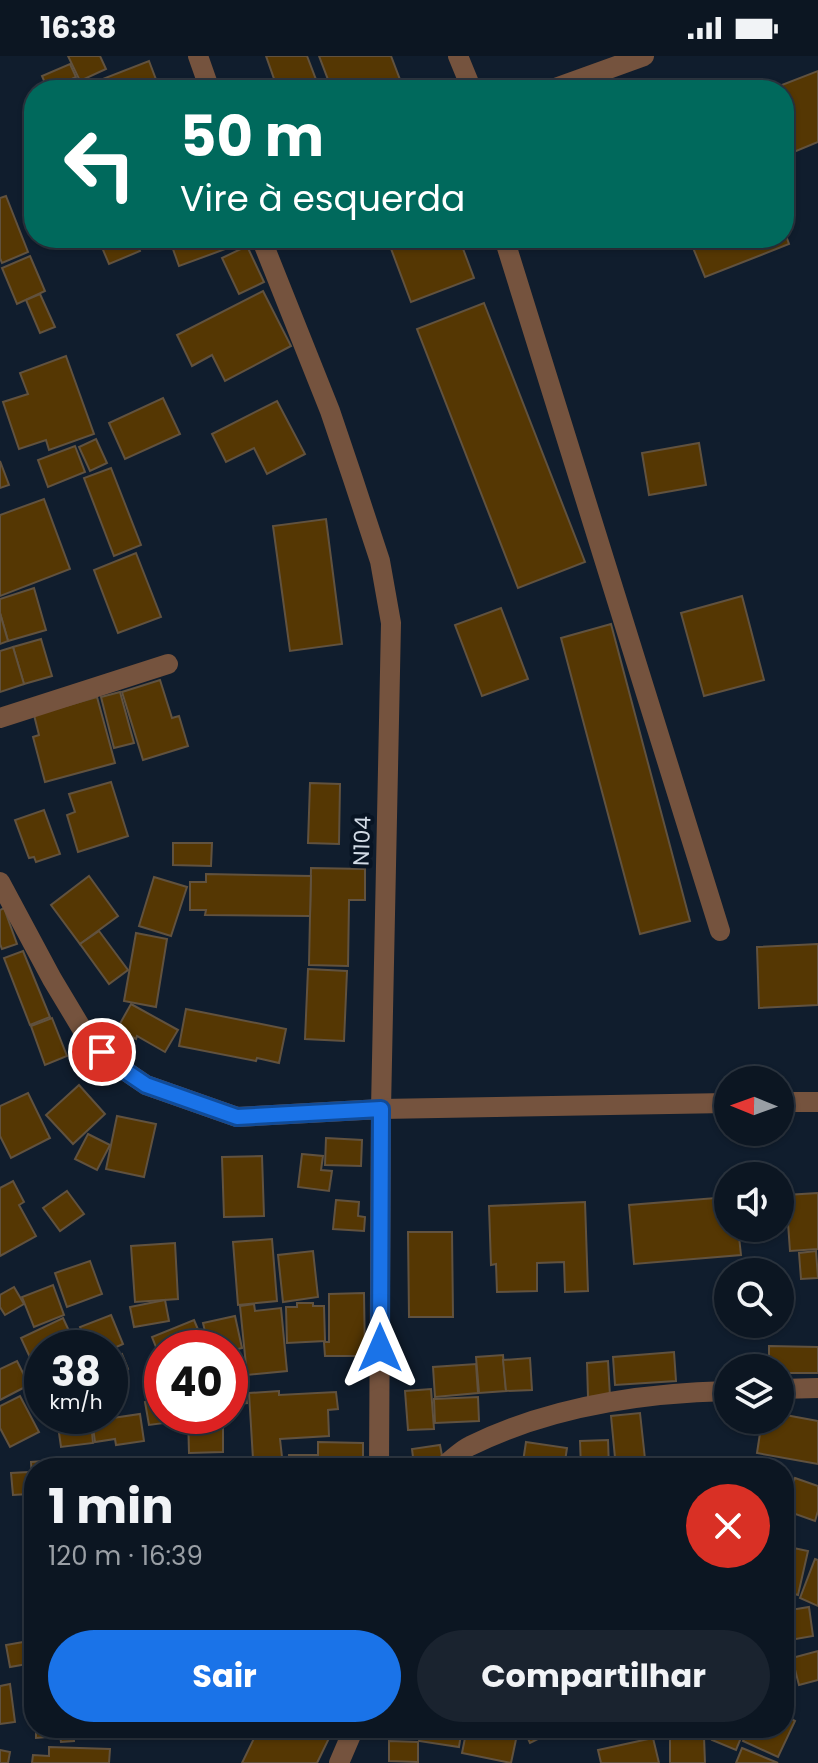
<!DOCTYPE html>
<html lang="pt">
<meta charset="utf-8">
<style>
body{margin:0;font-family:Poppins,sans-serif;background:#1a232f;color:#f1f3f6;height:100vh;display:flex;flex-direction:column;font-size:30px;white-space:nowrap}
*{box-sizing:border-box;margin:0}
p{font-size:26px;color:#9a9fa5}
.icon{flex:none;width:44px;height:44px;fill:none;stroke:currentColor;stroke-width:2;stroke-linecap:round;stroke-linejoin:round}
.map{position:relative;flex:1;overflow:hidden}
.details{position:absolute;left:24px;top:1402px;width:770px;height:280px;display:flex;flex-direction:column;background:#0c1622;border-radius:32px;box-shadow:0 2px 6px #0004,0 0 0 2px #2c3540}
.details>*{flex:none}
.guide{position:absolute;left:24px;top:24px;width:770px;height:168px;border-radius:32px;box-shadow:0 2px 6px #0004,0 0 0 2px #2c3540;background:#00695c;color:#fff;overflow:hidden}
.needle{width:52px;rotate:271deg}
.controls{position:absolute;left:714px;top:1010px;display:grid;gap:16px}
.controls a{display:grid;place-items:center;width:80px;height:80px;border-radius:50%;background:#0c1622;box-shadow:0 2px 6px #0004,0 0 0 2px #2c3540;font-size:40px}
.speed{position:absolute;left:24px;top:1274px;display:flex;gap:16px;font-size:40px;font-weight:700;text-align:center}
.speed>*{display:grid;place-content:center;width:104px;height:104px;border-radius:50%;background:#0c1622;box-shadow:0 2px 6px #0004,0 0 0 2px #2c3540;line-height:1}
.speed small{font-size:20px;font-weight:400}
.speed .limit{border:12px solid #d22;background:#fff;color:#111}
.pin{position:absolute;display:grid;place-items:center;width:68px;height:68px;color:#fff;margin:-34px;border:4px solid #fff;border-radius:50%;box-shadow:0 2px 8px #0007}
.me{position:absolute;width:88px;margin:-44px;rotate:0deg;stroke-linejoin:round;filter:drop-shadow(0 0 6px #0008)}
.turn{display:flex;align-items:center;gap:28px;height:168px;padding:0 24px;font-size:36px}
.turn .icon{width:104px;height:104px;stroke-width:2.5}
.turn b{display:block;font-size:56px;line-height:68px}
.round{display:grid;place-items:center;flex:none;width:84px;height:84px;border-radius:42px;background:#1a232f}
.headline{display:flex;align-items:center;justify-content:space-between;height:136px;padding:0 24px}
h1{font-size:48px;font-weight:700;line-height:60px}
.primary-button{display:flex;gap:16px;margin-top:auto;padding:16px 24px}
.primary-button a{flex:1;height:92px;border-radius:48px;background:#1a73e8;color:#fff;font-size:32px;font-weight:700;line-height:92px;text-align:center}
.primary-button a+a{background:#1a232f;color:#f1f3f6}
.status{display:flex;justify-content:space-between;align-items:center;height:56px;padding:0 40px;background:#0c1622;direction:ltr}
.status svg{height:22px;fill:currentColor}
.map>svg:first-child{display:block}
.building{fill:#553703;stroke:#61523f;stroke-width:2}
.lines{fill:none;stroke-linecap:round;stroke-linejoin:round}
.minor{stroke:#75533e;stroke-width:20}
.route-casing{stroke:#114b97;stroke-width:20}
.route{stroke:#1a73e8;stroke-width:14}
.labels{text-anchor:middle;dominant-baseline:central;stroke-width:8;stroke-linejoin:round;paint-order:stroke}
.street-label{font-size:22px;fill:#d2dbe6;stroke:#081423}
</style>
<div class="status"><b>16:38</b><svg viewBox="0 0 49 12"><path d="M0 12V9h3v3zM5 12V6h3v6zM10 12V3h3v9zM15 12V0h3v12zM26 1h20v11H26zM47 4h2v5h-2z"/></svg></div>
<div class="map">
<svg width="818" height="1707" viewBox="0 0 818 1707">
<rect width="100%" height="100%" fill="#101d2d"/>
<!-- building -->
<g class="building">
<path d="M68,0H100L106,13L80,25Z"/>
<path d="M266,0H307L320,34H278Z"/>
<path d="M319,0H391L404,34H332Z"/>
<path d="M149,5L160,34H83L82,31Z"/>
<path d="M70,8L76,21L48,34L42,20Z"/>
<path d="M818,15V86L784,100V34H769Z"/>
<path d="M6,140L28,196L2,207L0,202V142Z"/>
<path d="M784,174L789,188L705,221L689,182H784Z"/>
<path d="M98,182H135L140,195L109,208Z"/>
<path d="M169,182H237L239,188L179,210Z"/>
<path d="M387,182H459L474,222L411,246Z"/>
<path d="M621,182H652L625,192Z"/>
<path d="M247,190L264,226L239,238L222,202Z"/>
<path d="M30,200L45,235L17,248L2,212Z"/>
<path d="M263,235L291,290L225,325L212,299L192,310L177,279Z"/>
<path d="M40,238L55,271L40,277L26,244Z"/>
<path d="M484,247L585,506L518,532L417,273Z"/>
<path d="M66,300L94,378L49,394L46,384L19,393L3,346L28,338L20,317Z"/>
<path d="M163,342L180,378L125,403L109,367Z"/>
<path d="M277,345L305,398L267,418L254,392L226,406L212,378Z"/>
<path d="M96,383L107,407L90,415L79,391Z"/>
<path d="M699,387L706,429L649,439L642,397Z"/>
<path d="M75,390L85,416L48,431L38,404Z"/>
<path d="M0,405L9,429L0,432Z"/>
<path d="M111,412L141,489L114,500L84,422Z"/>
<path d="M44,443L70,513L0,540V459Z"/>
<path d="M326,463L342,588L290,595L273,470Z"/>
<path d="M136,497L161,561L118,577L94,514Z"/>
<path d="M34,532L46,574L8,585L0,557V543Z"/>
<path d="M742,540L764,624L704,640L681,557Z"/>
<path d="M501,552L528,623L482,640L455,569Z"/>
<path d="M0,557L8,585L0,588Z"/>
<path d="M611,568L690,865L640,878L561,582Z"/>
<path d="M41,583L52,620L24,628L13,591Z"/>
<path d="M13,591L24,628L0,636V595Z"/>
<path d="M160,624L172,662L179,660L188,690L143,704L122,636Z"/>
<path d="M120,636L134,687L114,692L101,641Z"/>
<path d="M97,641L115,707L45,726L33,681L39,679L34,659Z"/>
<path d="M111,726L128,780L78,796L67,759L75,756L69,738Z"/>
<path d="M310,727L340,728L339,788L308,787Z"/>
<path d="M44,754L60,798L36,806L34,801L29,802L15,764Z"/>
<path d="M173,787H212L211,810L173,809Z"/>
<path d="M311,812L365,813V844H349L348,910L309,909Z"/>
<path d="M206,818L311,820L310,860L205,859L206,854H190V826H206Z"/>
<path d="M89,820L118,860L80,888L51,849Z"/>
<path d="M154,821L187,831L171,880L139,870Z"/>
<path d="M4,852L17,888L2,893L0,888V854Z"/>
<path d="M99,875L128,914L109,928L80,888Z"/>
<path d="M136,877L167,883L156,951L124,945Z"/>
<path d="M818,888V949L759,952L757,891Z"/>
<path d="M23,895L50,961L30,969L4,902Z"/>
<path d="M308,913L347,915L344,985L305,983Z"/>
<path d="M131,948L178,974L165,996L137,980L136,983L117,973Z"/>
<path d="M186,953L286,973L279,1007L257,1002L256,1005L179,990Z"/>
<path d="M52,962L67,1000L45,1009L31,970Z"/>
<path d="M79,1029L105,1058L73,1088L46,1059Z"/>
<path d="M28,1037L50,1082L11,1102L0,1080V1050Z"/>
<path d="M117,1060L156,1068L144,1121L106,1113Z"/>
<path d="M88,1078L110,1089L97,1114L75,1103Z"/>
<path d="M326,1082L362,1084L361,1110L325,1109Z"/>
<path d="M302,1098L323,1100L321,1114L332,1115L329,1135L298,1131Z"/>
<path d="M262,1100L264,1160L224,1161L222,1101Z"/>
<path d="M13,1125L24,1146L19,1149L36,1180L0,1200V1132Z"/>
<path d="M67,1135L84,1158L60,1175L43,1152Z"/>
<path d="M818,1137V1193L790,1195L786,1139Z"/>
<path d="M728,1141V1172H738L741,1199L634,1208L629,1149Z"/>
<path d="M336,1144L359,1146L358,1160L365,1161L364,1175L333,1173Z"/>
<path d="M585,1146L588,1235L565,1236L564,1206L537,1207V1235L497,1236L496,1208L491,1209L489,1150Z"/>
<path d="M408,1176H452L453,1261H409Z"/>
<path d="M272,1183L277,1245L238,1249L233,1186Z"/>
<path d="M175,1187L178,1243L135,1246L131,1190Z"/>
<path d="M313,1195L318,1241L283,1246L278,1199Z"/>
<path d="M816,1195L818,1222L801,1223L799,1197Z"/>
<path d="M90,1205L102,1238L67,1251L55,1217Z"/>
<path d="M53,1229L64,1259L34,1271L22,1241Z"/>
<path d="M14,1231L24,1248L5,1259L0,1251V1239Z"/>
<path d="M364,1237L365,1300H325L324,1286H329V1238Z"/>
<path d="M165,1244L169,1265L134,1271L130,1251Z"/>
<path d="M297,1247H313V1250H324L325,1285L287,1287L286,1251H297Z"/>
<path d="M254,1248L255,1255L281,1252L287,1315L247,1319L240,1250Z"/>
<path d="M111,1259L123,1288L110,1294V1292H88L80,1271Z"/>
<path d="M235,1260L242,1292L230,1295V1292H209L203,1267Z"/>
<path d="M63,1262L77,1292H42L41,1325L21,1282Z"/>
<path d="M194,1264L205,1290L200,1292H162V1306L152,1281Z"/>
<path d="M769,1290L818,1291V1317H780V1312H769Z"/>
<path d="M674,1296L676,1325L615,1329L613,1301Z"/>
<path d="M122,1298L128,1313L110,1321V1302Z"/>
<path d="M503,1299L506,1335L479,1337L476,1301Z"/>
<path d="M530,1302L532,1334L506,1335L503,1304Z"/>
<path d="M17,1305L29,1329L0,1344V1313Z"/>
<path d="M608,1305L610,1340L588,1341L587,1307Z"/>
<path d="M476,1308L478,1337L435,1341L433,1311Z"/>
<path d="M243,1312L247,1347L230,1349V1313Z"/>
<path d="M431,1333L434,1373L408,1374L405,1335Z"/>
<path d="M279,1335V1339L336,1336L338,1353L328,1354L329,1380L280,1383L282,1401L253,1403L249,1337Z"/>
<path d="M20,1340L39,1376L10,1391L0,1372V1350Z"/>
<path d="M478,1341L479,1365L435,1367L434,1343Z"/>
<path d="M162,1343V1360H179L180,1365L149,1369L145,1346Z"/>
<path d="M640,1357L646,1412H616L611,1360Z"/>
<path d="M140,1358L144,1385L116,1389L115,1383L95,1386L92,1365Z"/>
<path d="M780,1358L818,1365V1408L757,1397L762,1364H780Z"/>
<path d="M54,1360H85L72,1366L70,1362L57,1367Z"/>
<path d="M188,1360H223V1396L189,1397Z"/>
<path d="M91,1367L93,1387L61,1391L58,1370Z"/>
<path d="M608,1384L609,1412H581L580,1385Z"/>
<path d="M318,1386L363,1387V1412H288L289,1399H318Z"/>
<path d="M526,1386L567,1392L564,1412H522Z"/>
<path d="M440,1389L443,1405L414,1409L412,1393Z"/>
<path d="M58,1404V1410L73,1409V1412H34L33,1442L31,1406Z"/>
<path d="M745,1404L781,1412H743Z"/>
<path d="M28,1416L29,1438L13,1439L11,1417Z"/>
<path d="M795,1422L818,1430V1455L815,1465L784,1454Z"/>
<rect x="25" y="1488" width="9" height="37"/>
<path d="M784,1490L808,1495L798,1539L784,1535Z"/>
<path d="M815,1503L818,1504V1550L800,1542Z"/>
<path d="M809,1551L813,1580L784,1585V1555Z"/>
<path d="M29,1585L33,1607L10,1611L6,1589Z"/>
<path d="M818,1595V1624L799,1629L792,1602Z"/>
<path d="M10,1628L15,1666L0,1668V1630Z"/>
<path d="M784,1659L795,1665L778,1701L743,1685L749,1672H784Z"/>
<path d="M36,1672H73L74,1685L61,1686L60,1680L36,1682Z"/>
<path d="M98,1672H116L113,1681L96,1676Z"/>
<path d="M140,1672H160V1679L139,1678Z"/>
<path d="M259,1672H334L317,1707H242Z"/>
<path d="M395,1672H417V1683L395,1682Z"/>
<path d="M421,1672H462L459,1691L419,1685Z"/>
<path d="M467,1672H508L518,1674L511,1707L462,1697Z"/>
<path d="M523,1672H560L530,1687Z"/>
<path d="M667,1672H708V1676L667,1677Z"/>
<path d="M717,1672H745L736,1694L712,1684Z"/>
<path d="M670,1681H704L705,1707H670Z"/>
<path d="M653,1682L659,1707H601L598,1694Z"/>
<path d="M389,1685L418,1686V1706L389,1705Z"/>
<path d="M49,1691L110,1693L109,1707H32L33,1699L49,1700Z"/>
<path d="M742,1692L778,1707H736Z"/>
<path d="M0,1694L10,1696L8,1707H0Z"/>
</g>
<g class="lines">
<!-- minor -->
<g class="minor">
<path d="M198,0L210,34"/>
<path d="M458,0L472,34"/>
<path d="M550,34L644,0"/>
<path d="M261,182L330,355L353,423L380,505L391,567L381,1053L379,1412"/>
<path d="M504,182L720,875"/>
<path d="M0,662L168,608"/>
<path d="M0,826L52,923L88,983L115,1008L146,1029L237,1061L381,1053L728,1047"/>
<path d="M780,1046H818"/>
<path d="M780,1333L818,1332"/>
<path d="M440,1412C451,1406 459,1395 470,1390C549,1351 641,1337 728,1335"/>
<path d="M339,1707L354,1672"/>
</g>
</g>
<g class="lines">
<defs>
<path id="route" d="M102,996L115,1008L146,1029L237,1061L381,1053L380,1292"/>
</defs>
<!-- route casing -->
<use href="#route" class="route-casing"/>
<!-- route -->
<use href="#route" class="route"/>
</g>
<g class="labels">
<!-- street labels -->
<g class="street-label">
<text transform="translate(362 785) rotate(-88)">N104</text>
</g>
</g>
</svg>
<div class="controls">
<a><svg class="needle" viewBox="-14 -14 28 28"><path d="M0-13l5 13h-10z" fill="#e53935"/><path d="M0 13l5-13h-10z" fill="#9a9fa5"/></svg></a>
<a><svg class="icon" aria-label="sound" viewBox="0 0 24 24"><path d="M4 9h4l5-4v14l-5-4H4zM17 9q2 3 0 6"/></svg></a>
<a><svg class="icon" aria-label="search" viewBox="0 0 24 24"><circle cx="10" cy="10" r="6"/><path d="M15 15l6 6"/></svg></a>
<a><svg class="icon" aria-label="layers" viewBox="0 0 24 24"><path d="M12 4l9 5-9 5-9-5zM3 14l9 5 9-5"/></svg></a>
</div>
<div class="speed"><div>38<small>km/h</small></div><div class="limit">40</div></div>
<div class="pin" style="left:102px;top:996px;background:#d93025"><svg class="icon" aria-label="arrive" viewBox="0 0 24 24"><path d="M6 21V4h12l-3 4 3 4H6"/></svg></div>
<svg class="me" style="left:380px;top:1292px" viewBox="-20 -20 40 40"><path d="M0-17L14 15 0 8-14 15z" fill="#1a73e8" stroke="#fff" stroke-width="4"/></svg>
<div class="guide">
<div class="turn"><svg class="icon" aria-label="left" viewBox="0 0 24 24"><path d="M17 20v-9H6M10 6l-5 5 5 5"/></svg><div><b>50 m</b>Vire à esquerda</div></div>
</div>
<section class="details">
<div class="headline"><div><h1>1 min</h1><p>120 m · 16:39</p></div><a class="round" style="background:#d93025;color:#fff"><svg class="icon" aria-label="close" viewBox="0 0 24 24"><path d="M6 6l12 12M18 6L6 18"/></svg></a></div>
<div class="primary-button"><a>Sair</a><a>Compartilhar</a></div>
</section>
</div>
